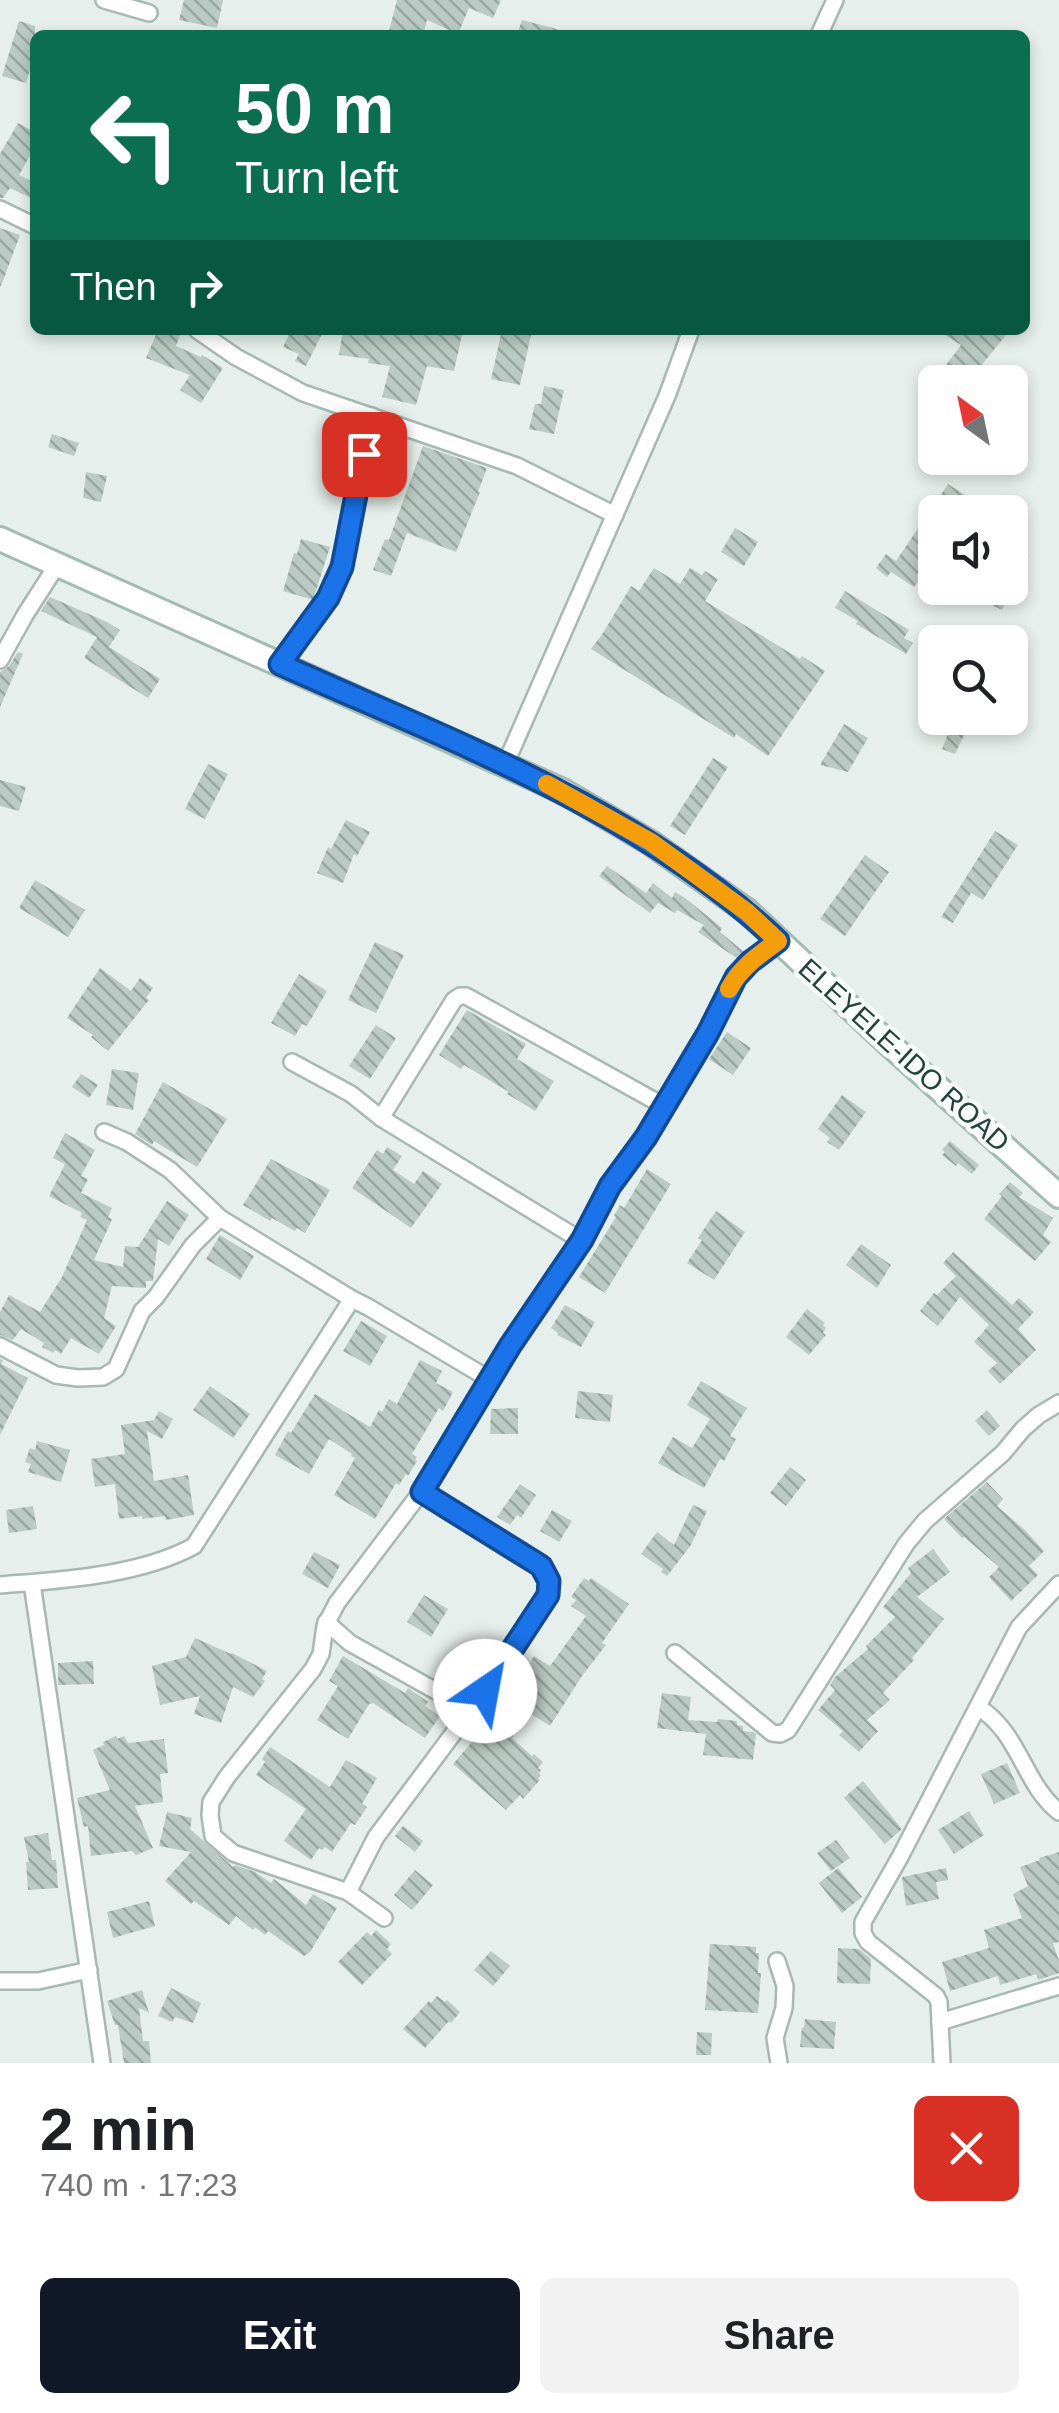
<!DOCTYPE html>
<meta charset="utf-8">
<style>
body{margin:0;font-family:Helvetica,sans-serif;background:#f2f2f2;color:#202124;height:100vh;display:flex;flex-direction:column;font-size:38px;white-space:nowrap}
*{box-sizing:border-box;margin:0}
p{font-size:32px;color:#757577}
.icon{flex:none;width:55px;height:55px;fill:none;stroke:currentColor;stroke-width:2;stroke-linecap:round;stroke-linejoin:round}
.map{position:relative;height:2063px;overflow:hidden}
.side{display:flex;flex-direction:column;background:#fff;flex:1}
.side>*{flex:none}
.hud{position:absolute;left:30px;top:30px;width:1000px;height:305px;border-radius:15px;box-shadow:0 5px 15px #0003;background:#0b6e4f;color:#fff;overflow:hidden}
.needle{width:65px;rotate:327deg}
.buttons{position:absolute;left:918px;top:365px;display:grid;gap:20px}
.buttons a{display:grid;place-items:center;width:110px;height:110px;border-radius:15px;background:#fff;box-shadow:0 5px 15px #0003;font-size:50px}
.pin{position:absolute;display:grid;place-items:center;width:85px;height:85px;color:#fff;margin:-42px;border-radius:20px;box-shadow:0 5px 15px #0006}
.me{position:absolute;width:110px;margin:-55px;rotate:33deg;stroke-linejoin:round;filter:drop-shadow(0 0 8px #0008)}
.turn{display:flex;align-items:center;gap:35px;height:210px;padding:0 40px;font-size:45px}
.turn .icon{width:130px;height:130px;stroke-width:2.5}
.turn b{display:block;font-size:70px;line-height:85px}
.then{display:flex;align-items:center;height:95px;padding:0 40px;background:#0003;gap:20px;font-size:38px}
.round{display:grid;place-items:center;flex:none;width:105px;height:105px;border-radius:15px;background:#f2f2f2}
.headline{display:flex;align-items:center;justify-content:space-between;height:170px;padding:0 40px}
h1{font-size:60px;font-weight:700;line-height:75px}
.cta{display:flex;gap:20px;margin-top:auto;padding:20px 40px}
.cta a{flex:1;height:115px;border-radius:15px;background:#111827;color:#fff;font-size:40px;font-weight:700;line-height:115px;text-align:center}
.cta a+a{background:#f2f2f2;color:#202124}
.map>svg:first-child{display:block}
.building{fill:url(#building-back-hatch)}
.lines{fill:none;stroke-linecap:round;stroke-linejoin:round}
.street-casing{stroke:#a8b8b2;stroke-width:20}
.secondary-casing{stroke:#a4bbb3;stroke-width:28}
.street{stroke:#fff;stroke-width:15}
.secondary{stroke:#fff;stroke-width:22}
.route-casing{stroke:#114b97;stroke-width:25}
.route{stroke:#1a73e8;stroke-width:18}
.slow{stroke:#f59e0b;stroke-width:18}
.labels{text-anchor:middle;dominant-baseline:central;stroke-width:9;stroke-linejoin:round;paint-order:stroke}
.street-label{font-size:28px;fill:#24423a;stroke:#f7fbf9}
</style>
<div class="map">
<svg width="1059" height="2063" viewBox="0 0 1059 2063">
<defs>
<pattern id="building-back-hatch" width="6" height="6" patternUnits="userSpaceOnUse" patternTransform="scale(2.5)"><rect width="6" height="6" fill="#bbcac4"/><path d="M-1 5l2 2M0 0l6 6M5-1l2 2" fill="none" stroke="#98a6a0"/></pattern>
</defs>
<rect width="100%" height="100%" fill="#e6efeb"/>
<!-- building -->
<g class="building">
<path d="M184,0H223L217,28L179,20Z"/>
<path d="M397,0H501L493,18L469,8L458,34L427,20L423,35H388Z"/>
<path d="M522,20L564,31V35H517Z"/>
<path d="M19,21L35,26V53L26,83L2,76Z"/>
<path d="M18,123L35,132V147L19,175L35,183V200L10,188L3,198H0V154Z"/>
<path d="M0,228L20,235L1,286H0Z"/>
<path d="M158,330H182L176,346L201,357L202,355L223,368L201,403L180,390L190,375L146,358Z"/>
<path d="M291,330H324L306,366L295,361L299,354L283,347Z"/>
<path d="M343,330H463L454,371L427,366L416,405L382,397L390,366L368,363L369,359L339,355Z"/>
<path d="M502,330H532L520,385L491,379Z"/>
<path d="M937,330H1010L968,382H933L961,345Z"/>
<path d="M544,386L564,390L554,434L529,429L535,404H541Z"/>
<path d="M52,434L79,443L74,456L48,447Z"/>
<path d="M423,446L487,468L478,492H480L456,552L407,533L391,576L373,570L385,539L389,540Z"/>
<path d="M86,472L107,476L101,502L83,498Z"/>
<path d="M948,484L968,497L958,512H935V548L917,576L920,578L914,587L891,572L887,577L876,568L886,554L896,561Z"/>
<path d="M735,528L758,542L744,566L721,552Z"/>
<path d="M301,539L330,547L313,600L283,591L294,553L297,554Z"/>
<path d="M1010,547L1029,556L1002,610L982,600L988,588H1010Z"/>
<path d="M654,568L680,584L690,568L702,575L705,571L718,579L705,601L800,659L802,656L825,671L768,756L736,734L734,738L591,649L603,633L631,586L639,591Z"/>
<path d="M845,591L909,630L904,638L913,643L906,654L856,624L858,621L835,608Z"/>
<path d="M50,597L107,622L120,630L109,647L160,679L148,698L84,658L97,637L41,611Z"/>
<path d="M18,652L23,654L0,707V672L9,666Z"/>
<path d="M953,721L968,727L955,754L942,749Z"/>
<path d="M844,724L868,738L848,772L820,765Z"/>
<path d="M713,758L728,767L685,835L670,826Z"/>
<path d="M208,764L228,774L205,819L185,809Z"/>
<path d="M0,780L26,787L19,811L0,806Z"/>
<path d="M346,820L370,832L357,856L354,854L343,883L317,873L328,847L331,849Z"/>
<path d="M995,831L1018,845L983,900L971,893L953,923L941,917Z"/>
<path d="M865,855L889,872L845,936L820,919Z"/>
<path d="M607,866L646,893L653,883L672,898L675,892L685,898L722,928L720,932L744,952L738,959L698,932L704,925L677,910L675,913L658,903L650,913L599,876Z"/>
<path d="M35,880L85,910L68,937L19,908Z"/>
<path d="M375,942L404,955L376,1013L348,1000Z"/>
<path d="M100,968L131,991L140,978L153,988L146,998L149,1000L108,1051L91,1037L93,1035L67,1018Z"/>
<path d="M299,974L327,991L307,1026L302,1024L295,1036L271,1023Z"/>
<path d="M467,1010L526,1044L517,1059L554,1081L535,1111L507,1094L509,1092L464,1065L461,1069L439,1055Z"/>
<path d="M376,1025L396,1038L370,1079L349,1066Z"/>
<path d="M727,1032L751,1048L733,1075L709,1059Z"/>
<path d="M112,1069L139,1073L133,1110L106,1105Z"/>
<path d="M81,1074L98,1085L89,1098L72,1087Z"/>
<path d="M163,1082L227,1119L197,1167L154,1141L152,1145L135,1134Z"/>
<path d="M842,1095L866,1112L839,1150L827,1142L830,1138L818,1129Z"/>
<path d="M65,1133L95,1150L81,1176L88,1179L81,1193L112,1208L108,1217L112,1219L94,1260L123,1267L125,1246L138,1247L167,1201L189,1215L169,1246L158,1239L153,1281H146V1288L112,1286L104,1318L116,1326L99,1354L71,1338L61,1354L55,1350L53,1353L42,1347L44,1343L21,1329L13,1340L0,1335V1312L9,1295L40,1312L62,1277L87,1220L80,1217L82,1213L49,1196L65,1164L53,1158Z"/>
<path d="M950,1141L979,1165L972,1174L958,1163L956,1166L942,1155L945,1152L942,1150Z"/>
<path d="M387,1147L402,1156L393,1170L414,1184L423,1171L442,1184L411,1228L352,1188L377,1150L383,1154Z"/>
<path d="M271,1159L330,1190L305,1233L297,1228L295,1231L272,1218L270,1221L243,1205Z"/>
<path d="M647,1169L671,1184L605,1293L579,1277L616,1217L614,1216L620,1205L624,1208Z"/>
<path d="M1010,1182L1023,1193L1019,1197L1053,1218L1043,1235L1051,1242L1035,1261L984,1219L1002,1196L999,1194Z"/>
<path d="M716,1211L745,1232L714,1280L687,1263L702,1240L698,1238Z"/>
<path d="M220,1235L254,1256L240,1280L206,1259Z"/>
<path d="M861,1244L891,1265L877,1288L846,1265Z"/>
<path d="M953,1252L1012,1305L1019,1298L1034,1312L1018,1329L1036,1350L1000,1384L988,1371L997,1363L974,1342L989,1325L960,1297L938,1326L920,1311L934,1293L937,1295L956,1276L943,1263Z"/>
<path d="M565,1305L595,1322L581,1347L557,1335L558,1333L551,1328Z"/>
<path d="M807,1309L825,1323L823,1325L826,1328L823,1333L826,1335L809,1355L786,1337Z"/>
<path d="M361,1321L387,1336L370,1366L343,1351Z"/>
<path d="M0,1359L3,1360L1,1364L28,1378L0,1435Z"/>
<path d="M420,1360L442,1371L436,1383L453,1392L443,1411L439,1408L412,1454L417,1457L415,1460L417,1461L408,1476L406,1474L399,1485L396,1483L375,1519L334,1495L355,1458L351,1456L352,1454L329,1439L309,1474L275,1455L288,1431L291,1433L315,1394L370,1427L379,1410L382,1412L389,1399L397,1404Z"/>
<path d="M701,1381L747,1408L730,1436L736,1439L724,1461L720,1459L704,1488L658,1463L673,1437L692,1448L710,1419L687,1405Z"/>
<path d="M210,1386L250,1414L233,1438L193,1410Z"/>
<path d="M578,1391L613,1395L610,1422L575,1418Z"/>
<path d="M518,1408V1434H490L491,1409Z"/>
<path d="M987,1410L1000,1426L989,1436L975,1421Z"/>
<path d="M159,1411L173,1419L162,1439L147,1431L154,1481L188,1475L194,1515L166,1520L165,1516L142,1519V1516L119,1519L115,1484L95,1487L91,1459L125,1454L121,1425L154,1420Z"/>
<path d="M37,1441L70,1450L61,1482L28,1472L31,1464L25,1462L30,1448L35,1450Z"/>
<path d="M790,1467L806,1480L786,1506L770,1493Z"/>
<path d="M987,1482L1003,1499L997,1506L1026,1531L1044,1551L1029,1566L1038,1575L1011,1601L989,1577L999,1567L964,1537L962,1538L944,1519Z"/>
<path d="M520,1484L536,1495L521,1518L517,1515L510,1525L497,1517Z"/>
<path d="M693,1505L707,1511L691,1545L667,1576L661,1572L663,1569L641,1554L657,1532L674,1545Z"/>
<path d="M33,1506L37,1529L9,1533L6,1510Z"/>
<path d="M552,1510L572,1521L559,1542L540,1531Z"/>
<path d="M933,1549L950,1572L917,1597L944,1619L912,1658L914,1660L883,1693L890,1700L867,1720L878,1731L859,1752L839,1735L843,1731L818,1710L835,1690L830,1685L835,1677L868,1649L866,1646L895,1617L883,1607L911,1573L908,1568Z"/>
<path d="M314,1552L340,1565L328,1588L302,1574Z"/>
<path d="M584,1578L589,1581L591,1578L629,1604L602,1643L606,1645L582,1676L550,1726L511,1701L525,1680L521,1677L534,1656L550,1666L586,1616L571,1606L576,1600L571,1597Z"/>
<path d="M424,1595L448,1609L431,1637L407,1622Z"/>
<path d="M195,1638L231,1654L232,1653L267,1671L262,1679L265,1681L253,1697L233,1687L221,1723L194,1714L200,1696L160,1705L152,1666L186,1657Z"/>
<path d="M343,1656L405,1693L408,1688L428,1702L425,1706L440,1716L425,1738L373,1703L369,1704L348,1739L317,1720L338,1686L329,1681Z"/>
<path d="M93,1661L94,1684L58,1685V1663Z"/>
<path d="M662,1693L691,1697L688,1720L717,1722L718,1719L737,1721V1725L743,1726V1731L753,1732L756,1734L753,1760L703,1755L706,1734L657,1728Z"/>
<path d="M491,1720H496L514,1736L512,1738L532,1756L534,1754L543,1762L538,1768L541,1770L539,1773L541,1775L538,1779L540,1780L523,1799L520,1795L506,1810L453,1764Z"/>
<path d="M116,1736L117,1739L124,1736L128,1743L164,1739L168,1773L160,1774L163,1802L135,1806L153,1848L136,1855L132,1851L91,1856L88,1826L84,1827L77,1798L110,1790L93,1750L104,1745L103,1742Z"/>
<path d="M270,1747L330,1787L346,1760L377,1778L362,1804L367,1807L355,1825L351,1823L332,1852L325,1847L322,1850L319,1848L311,1860L284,1841L306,1809L256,1775L265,1762L262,1759Z"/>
<path d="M1007,1763L1020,1793L994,1804L981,1774Z"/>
<path d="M863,1781L902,1829L885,1844L844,1798Z"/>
<path d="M969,1811L984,1835L954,1854L938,1830Z"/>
<path d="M167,1812L192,1818L190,1829L233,1867L235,1865L255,1872L271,1883L274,1879L306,1905L313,1894L337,1908L310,1952L304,1956L268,1931L265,1935L255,1927L253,1930L236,1916L229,1925L194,1901L191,1904L165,1881L191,1852L159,1846Z"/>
<path d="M403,1826L423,1841L415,1852L395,1836Z"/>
<path d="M48,1833L52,1860H56L58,1888L28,1890L26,1862H29L24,1837Z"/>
<path d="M836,1840L850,1858L831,1871L817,1853Z"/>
<path d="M1059,1852V1942L1053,1943L1059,1961V1973L1038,1980L1036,1974L1000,1985L998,1976L950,1991L942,1962L989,1948L984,1930L1022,1918L1013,1894L1028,1886L1020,1867L1040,1860L1039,1858Z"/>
<path d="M838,1868L862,1897L842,1913L819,1883Z"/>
<path d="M946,1868L948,1880L936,1882L939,1899L906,1906L902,1877Z"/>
<path d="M415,1870L433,1885L412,1910L394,1895Z"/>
<path d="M149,1901L155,1926L113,1938L107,1912Z"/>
<path d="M376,1930L391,1944L387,1949L392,1954L362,1985L338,1962L367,1932L371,1936Z"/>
<path d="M710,1944L756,1947V1953H759L758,1973H761L758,2013L705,2010Z"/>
<path d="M838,1948L859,1949L871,1959L870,1984L837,1983Z"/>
<path d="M491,1951L510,1966L493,1986L474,1970Z"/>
<path d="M171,1988L201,2003L193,2023L175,2017L172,2022L158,2016Z"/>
<path d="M142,1990L149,2013L139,2008L143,2041H149L151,2063H124L118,2025H115L107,2001Z"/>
<path d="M437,1996L445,2002L447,2000L460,2012L451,2023L449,2021L425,2048L403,2029L429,2001L431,2003Z"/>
<path d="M805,2019L836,2022L834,2049L800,2047L802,2027L804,2028Z"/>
<path d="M697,2032L712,2033L711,2055H696Z"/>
</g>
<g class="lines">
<defs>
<g id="street">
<path d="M104,0L149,13"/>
<path d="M819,35L835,0"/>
<path d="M0,209L35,226"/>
<path d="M197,330L236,357L303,393L517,466L615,515"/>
<path d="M0,660L25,615L57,565"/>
<path d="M279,664L328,598L342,567L372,416"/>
<path d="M505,765L667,396L691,330"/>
<path d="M292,1062L351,1094L381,1118L582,1241"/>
<path d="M381,1118L454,1000L460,996H466L664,1106"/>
<path d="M104,1132L127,1142L170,1170L220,1218L352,1299"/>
<path d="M0,1346L56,1375L78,1378L103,1377L116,1369L142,1311L156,1297L193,1245L220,1218"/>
<path d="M32,1583L102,2063"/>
<path d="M0,1585C61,1580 139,1576 194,1546L352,1299L368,1307L489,1379"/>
<path d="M326,1622L350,1643L470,1710"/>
<path d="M675,1653L772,1733L780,1734L788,1730L906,1544L925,1521L1003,1453L1023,1429L1039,1415L1059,1403"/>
<path d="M978,1707C1020,1733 1024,1785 1059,1812"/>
<path d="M348,1892L376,1837L485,1691L548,1595L549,1581L541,1567L421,1492"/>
<path d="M384,1918L348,1892L233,1853L213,1836L210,1815L211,1802L227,1777L313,1669L321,1654L325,1626L337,1603L421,1492L510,1347L564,1269L610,1186L646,1137L708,1033L736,977L750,962L778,941"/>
<path d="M777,1961L785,1986L784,2008L775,2038L779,2063"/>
<path d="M0,1981H38L89,1970"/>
<path d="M940,2022L1059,1986"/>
<path d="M942,2063L939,2002L936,1996L868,1942L863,1933V1922L900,1857L1019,1627L1059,1584"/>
</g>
<path id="secondary" d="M0,539L563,791L651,843L747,911L890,1045L1059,1196"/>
</defs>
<!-- street casing -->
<use href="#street" class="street-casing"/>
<!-- secondary casing -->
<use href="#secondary" class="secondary-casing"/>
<!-- street -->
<use href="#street" class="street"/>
<!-- secondary -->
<use href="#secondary" class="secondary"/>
</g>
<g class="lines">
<defs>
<path id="route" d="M364,454L342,567L328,598L280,664C453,742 638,809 778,941L750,962L736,977L708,1033L646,1137L610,1186L582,1240L510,1346L422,1492L541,1566L549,1581L548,1595L485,1691"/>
</defs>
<!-- route casing -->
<use href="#route" class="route-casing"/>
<!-- route -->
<use href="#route" class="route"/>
<!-- slow -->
<path class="slow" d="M547,784L651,842L747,912L778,941C759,955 741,967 729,989"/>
</g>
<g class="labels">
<!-- street labels -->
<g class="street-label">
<text transform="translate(904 1055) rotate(42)">ELEYELE-IDO ROAD</text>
</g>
</g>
</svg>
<div class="buttons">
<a><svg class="needle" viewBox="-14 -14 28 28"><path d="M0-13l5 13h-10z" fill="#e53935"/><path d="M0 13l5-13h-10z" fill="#757577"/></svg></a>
<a><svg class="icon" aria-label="sound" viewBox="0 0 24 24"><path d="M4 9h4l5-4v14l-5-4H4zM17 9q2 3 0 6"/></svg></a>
<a><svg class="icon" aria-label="search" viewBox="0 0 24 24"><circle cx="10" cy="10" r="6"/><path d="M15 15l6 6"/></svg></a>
</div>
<div class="pin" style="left:364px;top:454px;background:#d93025"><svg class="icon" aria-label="arrive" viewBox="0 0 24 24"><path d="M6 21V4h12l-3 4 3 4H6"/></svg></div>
<svg class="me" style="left:485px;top:1691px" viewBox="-20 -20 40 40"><circle r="19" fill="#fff"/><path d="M0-13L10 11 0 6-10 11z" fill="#1a73e8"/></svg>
<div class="hud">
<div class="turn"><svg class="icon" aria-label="left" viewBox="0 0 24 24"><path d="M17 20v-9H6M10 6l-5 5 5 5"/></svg><div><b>50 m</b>Turn left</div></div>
<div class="then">Then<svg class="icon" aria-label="right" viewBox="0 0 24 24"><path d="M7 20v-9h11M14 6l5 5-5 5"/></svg></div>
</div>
</div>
<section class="side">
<div class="headline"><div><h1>2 min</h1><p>740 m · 17:23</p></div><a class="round" style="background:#d93025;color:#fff"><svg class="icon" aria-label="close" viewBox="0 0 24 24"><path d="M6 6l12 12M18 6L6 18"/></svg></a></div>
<div class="cta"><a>Exit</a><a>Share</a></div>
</section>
